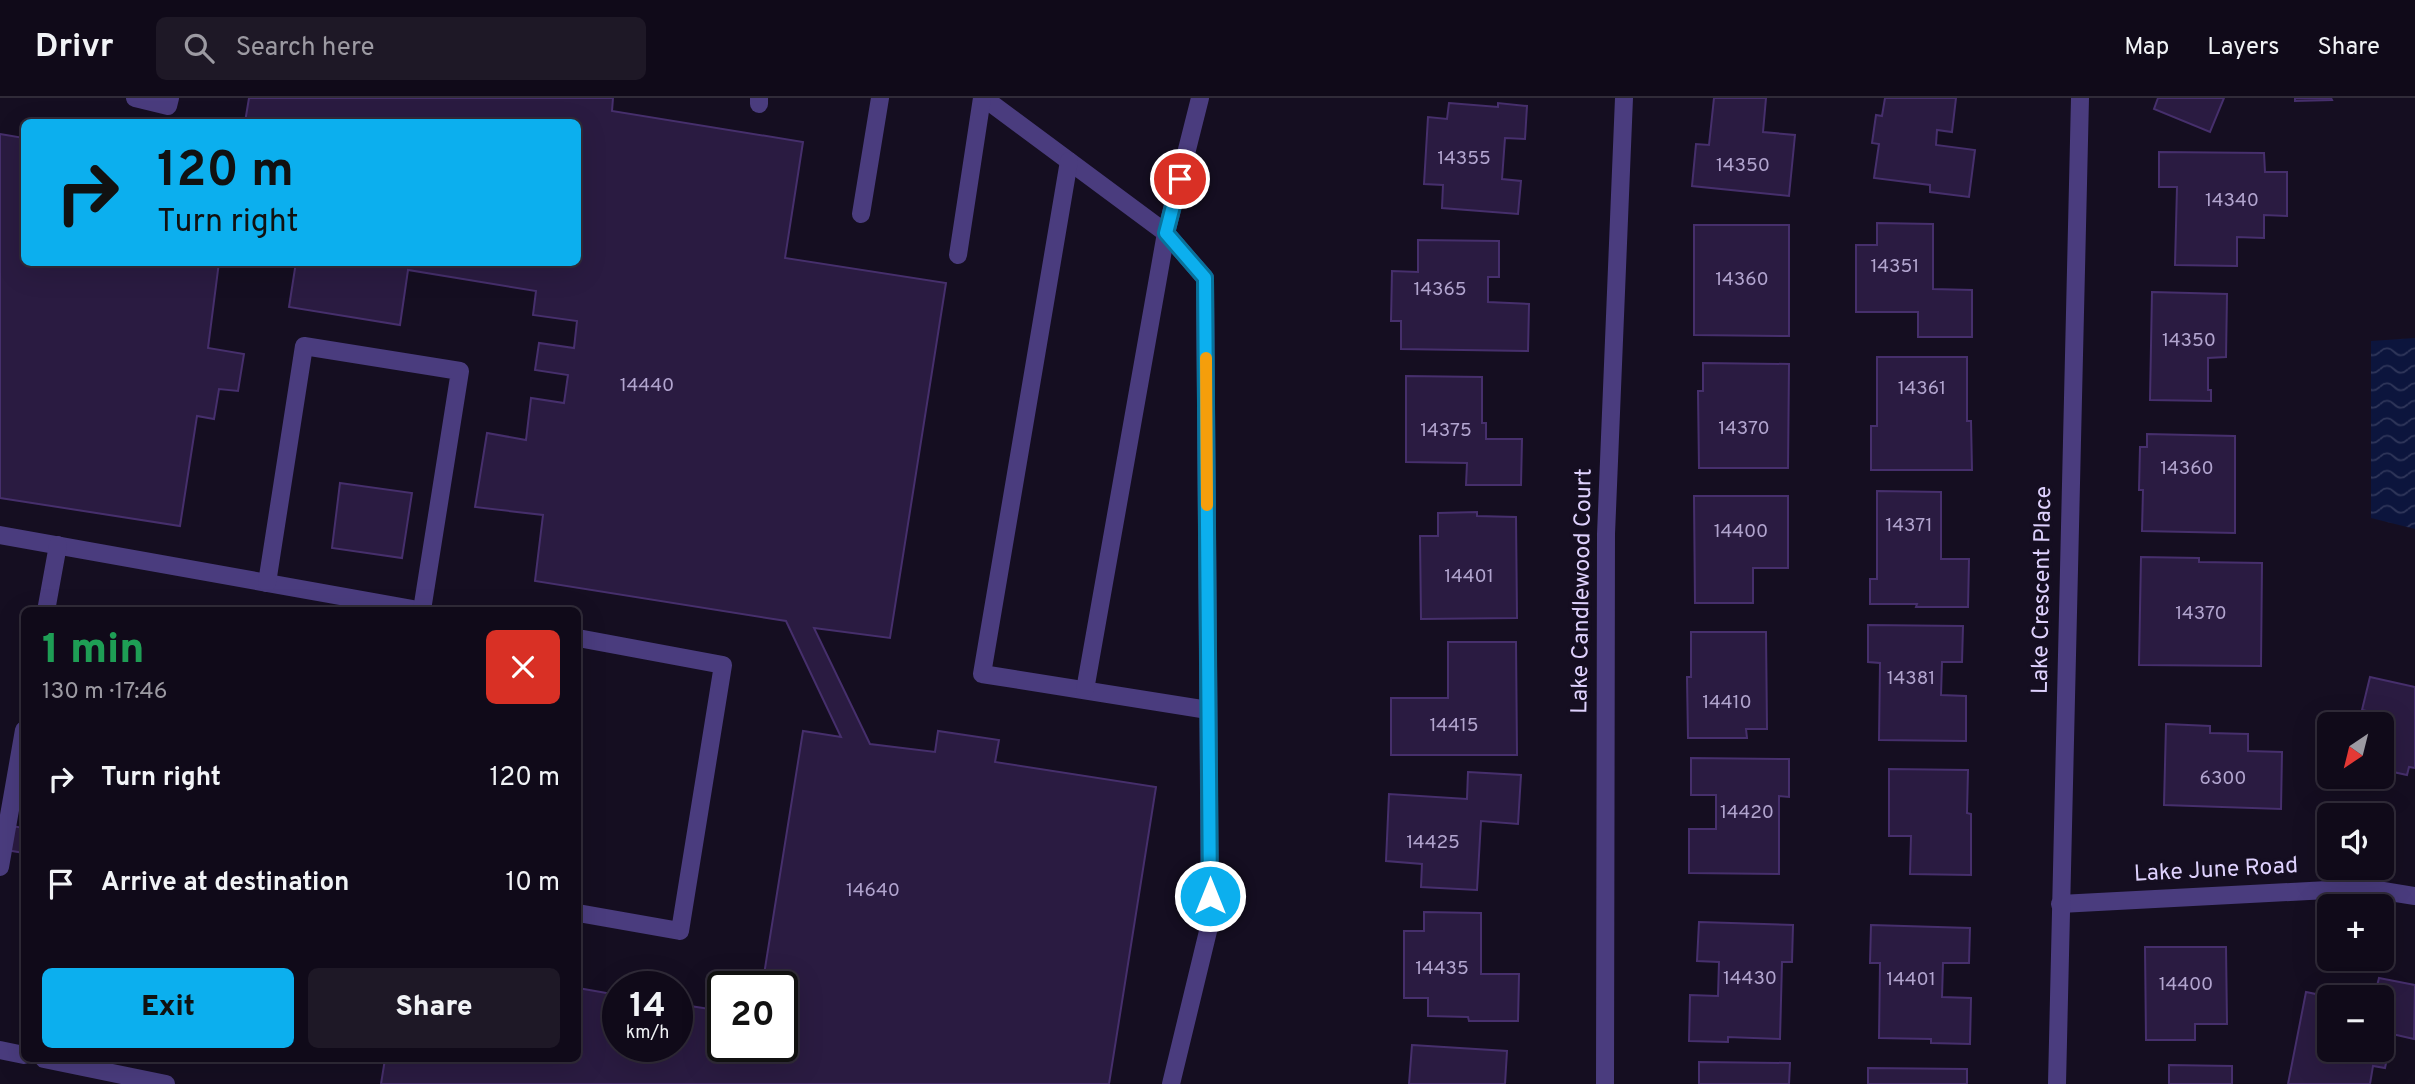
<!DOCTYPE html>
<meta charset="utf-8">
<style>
body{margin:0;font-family:Overpass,sans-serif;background:#1e1826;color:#f1f3f6;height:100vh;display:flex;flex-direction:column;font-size:26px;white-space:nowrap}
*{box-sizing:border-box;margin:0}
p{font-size:23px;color:#9c9aa2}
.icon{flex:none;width:38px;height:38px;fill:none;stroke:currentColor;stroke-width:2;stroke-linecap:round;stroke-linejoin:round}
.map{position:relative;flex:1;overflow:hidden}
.sheet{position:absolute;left:21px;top:509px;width:560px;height:455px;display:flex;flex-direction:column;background:#100a19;border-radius:10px;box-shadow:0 7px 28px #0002,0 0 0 2px #302b38}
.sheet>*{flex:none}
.banner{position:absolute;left:21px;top:21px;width:560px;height:147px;border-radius:10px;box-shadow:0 7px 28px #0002,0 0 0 2px #302b38;background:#0cafee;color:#111;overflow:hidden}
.needle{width:46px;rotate:215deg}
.buttons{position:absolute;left:2317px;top:614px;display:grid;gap:14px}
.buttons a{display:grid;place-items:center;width:77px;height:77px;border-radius:10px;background:#100a19;box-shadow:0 7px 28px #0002,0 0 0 2px #302b38;font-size:35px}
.speed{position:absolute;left:602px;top:873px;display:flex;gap:14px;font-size:35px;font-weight:700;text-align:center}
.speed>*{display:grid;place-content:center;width:91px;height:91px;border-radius:50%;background:#100a19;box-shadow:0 7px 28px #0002,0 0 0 2px #302b38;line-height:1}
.speed small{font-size:18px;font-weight:400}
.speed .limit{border:4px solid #111;border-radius:10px;background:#fff;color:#111}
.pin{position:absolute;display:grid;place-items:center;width:60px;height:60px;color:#fff;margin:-30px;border:4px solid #fff;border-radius:50%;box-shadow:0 2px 7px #0007}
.me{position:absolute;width:77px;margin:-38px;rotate:0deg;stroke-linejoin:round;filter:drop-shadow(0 0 5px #0008)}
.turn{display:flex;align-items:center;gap:24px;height:147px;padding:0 21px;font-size:32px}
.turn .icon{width:91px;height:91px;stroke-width:2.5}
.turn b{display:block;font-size:49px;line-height:60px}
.round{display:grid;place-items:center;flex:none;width:74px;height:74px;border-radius:10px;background:#1e1826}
.head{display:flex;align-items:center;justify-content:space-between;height:119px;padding:0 21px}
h1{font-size:42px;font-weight:800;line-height:52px;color:#1e9e55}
.button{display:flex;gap:14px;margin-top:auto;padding:14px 21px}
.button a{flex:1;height:80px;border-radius:10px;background:#0cafee;color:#111;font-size:28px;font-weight:800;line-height:80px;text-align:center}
.button a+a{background:#1e1826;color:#f1f3f6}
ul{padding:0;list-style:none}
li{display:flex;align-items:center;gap:21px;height:105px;padding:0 21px}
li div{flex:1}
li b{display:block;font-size:26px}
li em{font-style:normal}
header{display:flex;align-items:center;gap:42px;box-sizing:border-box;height:98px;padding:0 35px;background:#100a19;border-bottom:2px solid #302b38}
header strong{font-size:33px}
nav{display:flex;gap:38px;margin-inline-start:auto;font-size:24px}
.search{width:490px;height:63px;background:#1e1826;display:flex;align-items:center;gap:18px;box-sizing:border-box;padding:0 24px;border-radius:10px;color:#9c9aa2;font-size:26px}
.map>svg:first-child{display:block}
.water{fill:url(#water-waves)}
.building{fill:#2a1b41;stroke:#462f6c;stroke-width:2}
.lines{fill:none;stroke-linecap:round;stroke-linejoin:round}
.service{stroke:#4a3c7e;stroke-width:18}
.minor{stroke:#4a3c7e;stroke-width:18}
.route-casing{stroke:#08729b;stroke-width:18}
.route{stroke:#0cafee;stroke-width:12}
.slow{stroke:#f59e0b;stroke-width:12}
.labels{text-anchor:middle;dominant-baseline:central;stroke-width:7;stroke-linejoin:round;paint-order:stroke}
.number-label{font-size:19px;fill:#b1a4ce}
.street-label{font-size:23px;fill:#ded1fd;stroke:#150e21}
</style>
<header>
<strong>Drivr</strong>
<div class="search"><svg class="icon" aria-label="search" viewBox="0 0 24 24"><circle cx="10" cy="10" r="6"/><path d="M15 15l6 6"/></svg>Search here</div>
<nav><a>Map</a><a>Layers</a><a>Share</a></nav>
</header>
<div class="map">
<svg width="2415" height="986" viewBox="0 0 2415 986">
<defs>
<pattern id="water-waves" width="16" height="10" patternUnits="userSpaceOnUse" patternTransform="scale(1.75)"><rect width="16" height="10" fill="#0c153d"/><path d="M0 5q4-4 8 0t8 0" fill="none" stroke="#2f365a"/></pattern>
</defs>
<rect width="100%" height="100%" fill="#150e21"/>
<!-- water -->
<path class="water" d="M2415,240V431L2371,420V243Z"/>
<!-- building -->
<g class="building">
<path d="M249,0H613L612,13L803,44L785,160L946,185L890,540L814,530L870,646L935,654L938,633L999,642L995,664L1156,689L1109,986H381L385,961H578V890L618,897V948H677V906L723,913V948H782V889H762L803,633L841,639L786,523L535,483L543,417L475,409L487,335L526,342L531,300L564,305L568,277L535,272L539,245L574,250L577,223L533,217L536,193L408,172L400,227L289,209L296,164H578V24H245Z"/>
<path d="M1714,0H1766L1763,34L1795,37L1789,98L1692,88L1696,46L1709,47Z"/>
<path d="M1885,0H1956L1952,34L1937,32L1936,47L1975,52L1969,99L1930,94V87L1874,80L1879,46L1872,45L1876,17L1882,18Z"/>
<path d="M2158,0H2224L2210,34L2154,11Z"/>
<path d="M2295,0H2331L2332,2L2295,3Z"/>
<path d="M1449,5L1498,9V5L1527,8L1525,41L1505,40L1502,81L1521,83L1518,116L1442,110L1443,87L1424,86L1428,19L1447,21Z"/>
<path d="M0,36L24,40V164H219L208,250L244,256L238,293L219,291L214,321L197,318L180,428L0,400Z"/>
<path d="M2159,54L2264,55L2265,74H2287V118L2264,117V140L2237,139V168L2175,167L2177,89H2159Z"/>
<path d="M1877,125L1933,126V191L1972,192V239H1918V214H1856V147H1877Z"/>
<path d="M1694,127H1789V238L1694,237Z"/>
<path d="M1418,142L1499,143V179H1488V204L1529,206L1528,253L1401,251V223H1391L1392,173L1418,174Z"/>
<path d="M2152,194L2227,196L2226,259L2208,260V292H2211V303L2150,302Z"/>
<path d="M1877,259H1967V323H1971L1972,372H1871V328H1877Z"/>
<path d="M1703,265L1789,266L1788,370H1699L1698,293H1703Z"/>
<path d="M1406,278L1482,279V325H1486V341H1522L1521,387H1466L1467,365L1406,364Z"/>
<path d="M2147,336L2235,338V435L2142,433L2143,392H2139L2140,349H2147Z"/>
<path d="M340,385L412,395L402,460L332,450Z"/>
<path d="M1877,393L1941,394V461H1969L1968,509H1916L1917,506H1870V481H1877Z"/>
<path d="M1694,398H1788V470H1753V505H1695Z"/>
<path d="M1477,414V418L1516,419L1517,520L1421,521L1420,438H1438V415Z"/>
<path d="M2141,459L2199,460V464L2262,465L2261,568L2139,567Z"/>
<path d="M1868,527L1963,528L1962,564H1942L1941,597L1966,598V643L1879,642L1880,565L1868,564Z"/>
<path d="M1691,534H1766L1767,631H1746L1747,640H1688L1687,579H1691Z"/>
<path d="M1448,544H1516L1517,657H1391V600H1448Z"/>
<path d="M2370,579L2415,589V670L2409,669L2407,677L2384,672L2386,665L2382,664V626H2368L2371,614L2362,612Z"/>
<path d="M2166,626L2210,628V635L2248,636V653L2282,654L2281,711L2164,707Z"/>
<path d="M1691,660L1789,661V699L1779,698V776L1689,775V731H1716V697H1691Z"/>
<path d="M1889,671L1968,672L1967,715L1971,716V777L1910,776L1911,738H1889Z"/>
<path d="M1468,674L1521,677L1518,726L1481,723L1477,792L1421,789L1422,766L1386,763L1389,696L1467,701Z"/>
<path d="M0,726L24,730V755L0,751Z"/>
<path d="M1424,814L1481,815V876H1519L1518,923H1469L1468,919L1428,918V900H1404V833H1424Z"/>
<path d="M1699,824L1793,827L1792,864H1782L1780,941L1728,939V944L1689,943L1690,897L1718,898L1719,864L1697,863Z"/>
<path d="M1871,827L1970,830L1969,865H1943L1942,899L1971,900L1970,946L1931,945V941L1879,940L1880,865H1870Z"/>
<path d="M2145,849H2226L2227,926H2195V942H2146Z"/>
<path d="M2379,880L2415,887L2414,941L2392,936L2385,970L2373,968L2370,986H2288L2306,894L2335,900H2329V952H2382V900H2374Z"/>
<path d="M1412,947L1507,953L1505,986H1409Z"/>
<path d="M1699,964L1790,965L1789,986H1699Z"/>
<path d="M2169,967L2232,968V986H2169Z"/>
<path d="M1868,970L1967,971V986H1868Z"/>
</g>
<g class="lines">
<!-- service -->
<g class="service">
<path d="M135,0L168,8L170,0"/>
<path d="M984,0L1166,135L1205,180L1210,825L1171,986"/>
<path d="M759,6V0"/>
<path d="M1069,63L982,576L1208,612"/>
<path d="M861,116L880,0"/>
<path d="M958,157L982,0"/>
<path d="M0,437L424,513"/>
<path d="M267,485L304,248L460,273L422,512"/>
<path d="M46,513L58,447"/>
<path d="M578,540L723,567L680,833L578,815"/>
<path d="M1085,592L1166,135L1200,0"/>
<path d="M0,769L24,632"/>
<path d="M0,952L24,957"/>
<path d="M44,961L166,986"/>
</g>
<!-- minor -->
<g class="minor">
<path d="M2060,806L2365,790L2415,798"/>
<path d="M1605,986L1606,436L1624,0"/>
<path d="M2057,986L2080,0"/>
</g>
</g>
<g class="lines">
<defs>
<path id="route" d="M1180,81L1166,135L1205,180L1210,798"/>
</defs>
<!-- route casing -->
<use href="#route" class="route-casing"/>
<!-- route -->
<use href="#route" class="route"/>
<!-- slow -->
<path class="slow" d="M1206,260L1207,407"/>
</g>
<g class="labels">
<!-- number labels -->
<g class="number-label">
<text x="1464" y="61">14355</text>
<text x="1743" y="68">14350</text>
<text x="2232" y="103">14340</text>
<text x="1895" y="169">14351</text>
<text x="1742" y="182">14360</text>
<text x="1440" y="192">14365</text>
<text x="2189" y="243">14350</text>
<text x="647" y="288">14440</text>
<text x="1922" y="291">14361</text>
<text x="1744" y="331">14370</text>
<text x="1446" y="333">14375</text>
<text x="2187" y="371">14360</text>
<text x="1909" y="428">14371</text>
<text x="1741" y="434">14400</text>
<text x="1469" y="479">14401</text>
<text x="2201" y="516">14370</text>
<text x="1911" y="581">14381</text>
<text x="1727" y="605">14410</text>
<text x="1454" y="628">14415</text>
<text x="2223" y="681">6300</text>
<text x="1747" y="715">14420</text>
<text x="1433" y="745">14425</text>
<text x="873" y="793">14640</text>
<text x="1442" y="871">14435</text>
<text x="1750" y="881">14430</text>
<text x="1911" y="882">14401</text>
<text x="2186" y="887">14400</text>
</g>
<!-- street labels -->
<g class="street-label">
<text transform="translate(2043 492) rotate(-89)">Lake Crescent Place</text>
<text transform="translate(1583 493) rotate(-89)">Lake Candlewood Court</text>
<text transform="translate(2216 773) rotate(-3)">Lake June Road</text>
</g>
</g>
</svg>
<div class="buttons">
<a><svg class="needle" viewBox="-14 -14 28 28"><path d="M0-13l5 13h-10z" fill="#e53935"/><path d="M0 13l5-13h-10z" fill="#9c9aa2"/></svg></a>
<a><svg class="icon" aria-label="sound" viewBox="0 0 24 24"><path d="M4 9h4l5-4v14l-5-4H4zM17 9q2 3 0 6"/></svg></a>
<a>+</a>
<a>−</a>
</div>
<div class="speed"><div>14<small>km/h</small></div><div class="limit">20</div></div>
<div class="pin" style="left:1180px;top:81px;background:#d93025"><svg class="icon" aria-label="arrive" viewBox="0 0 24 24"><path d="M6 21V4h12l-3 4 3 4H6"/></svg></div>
<svg class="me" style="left:1210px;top:798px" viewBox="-20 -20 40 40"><circle r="17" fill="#0cafee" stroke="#fff" stroke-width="3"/><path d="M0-11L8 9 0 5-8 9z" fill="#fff"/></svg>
<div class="banner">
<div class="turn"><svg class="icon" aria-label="right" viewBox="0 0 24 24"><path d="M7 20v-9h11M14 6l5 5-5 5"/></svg><div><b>120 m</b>Turn right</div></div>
</div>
<section class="sheet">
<div class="head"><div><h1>1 min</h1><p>130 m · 17:46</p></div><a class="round" style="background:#d93025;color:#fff"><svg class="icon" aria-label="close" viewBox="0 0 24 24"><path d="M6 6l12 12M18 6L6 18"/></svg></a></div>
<ul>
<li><svg class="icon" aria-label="right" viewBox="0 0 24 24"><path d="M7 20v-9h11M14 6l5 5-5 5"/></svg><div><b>Turn right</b></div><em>120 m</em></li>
<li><svg class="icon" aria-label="arrive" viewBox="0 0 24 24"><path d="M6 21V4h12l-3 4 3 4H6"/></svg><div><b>Arrive at destination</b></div><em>10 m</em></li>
</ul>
<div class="button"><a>Exit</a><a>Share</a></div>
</section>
</div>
